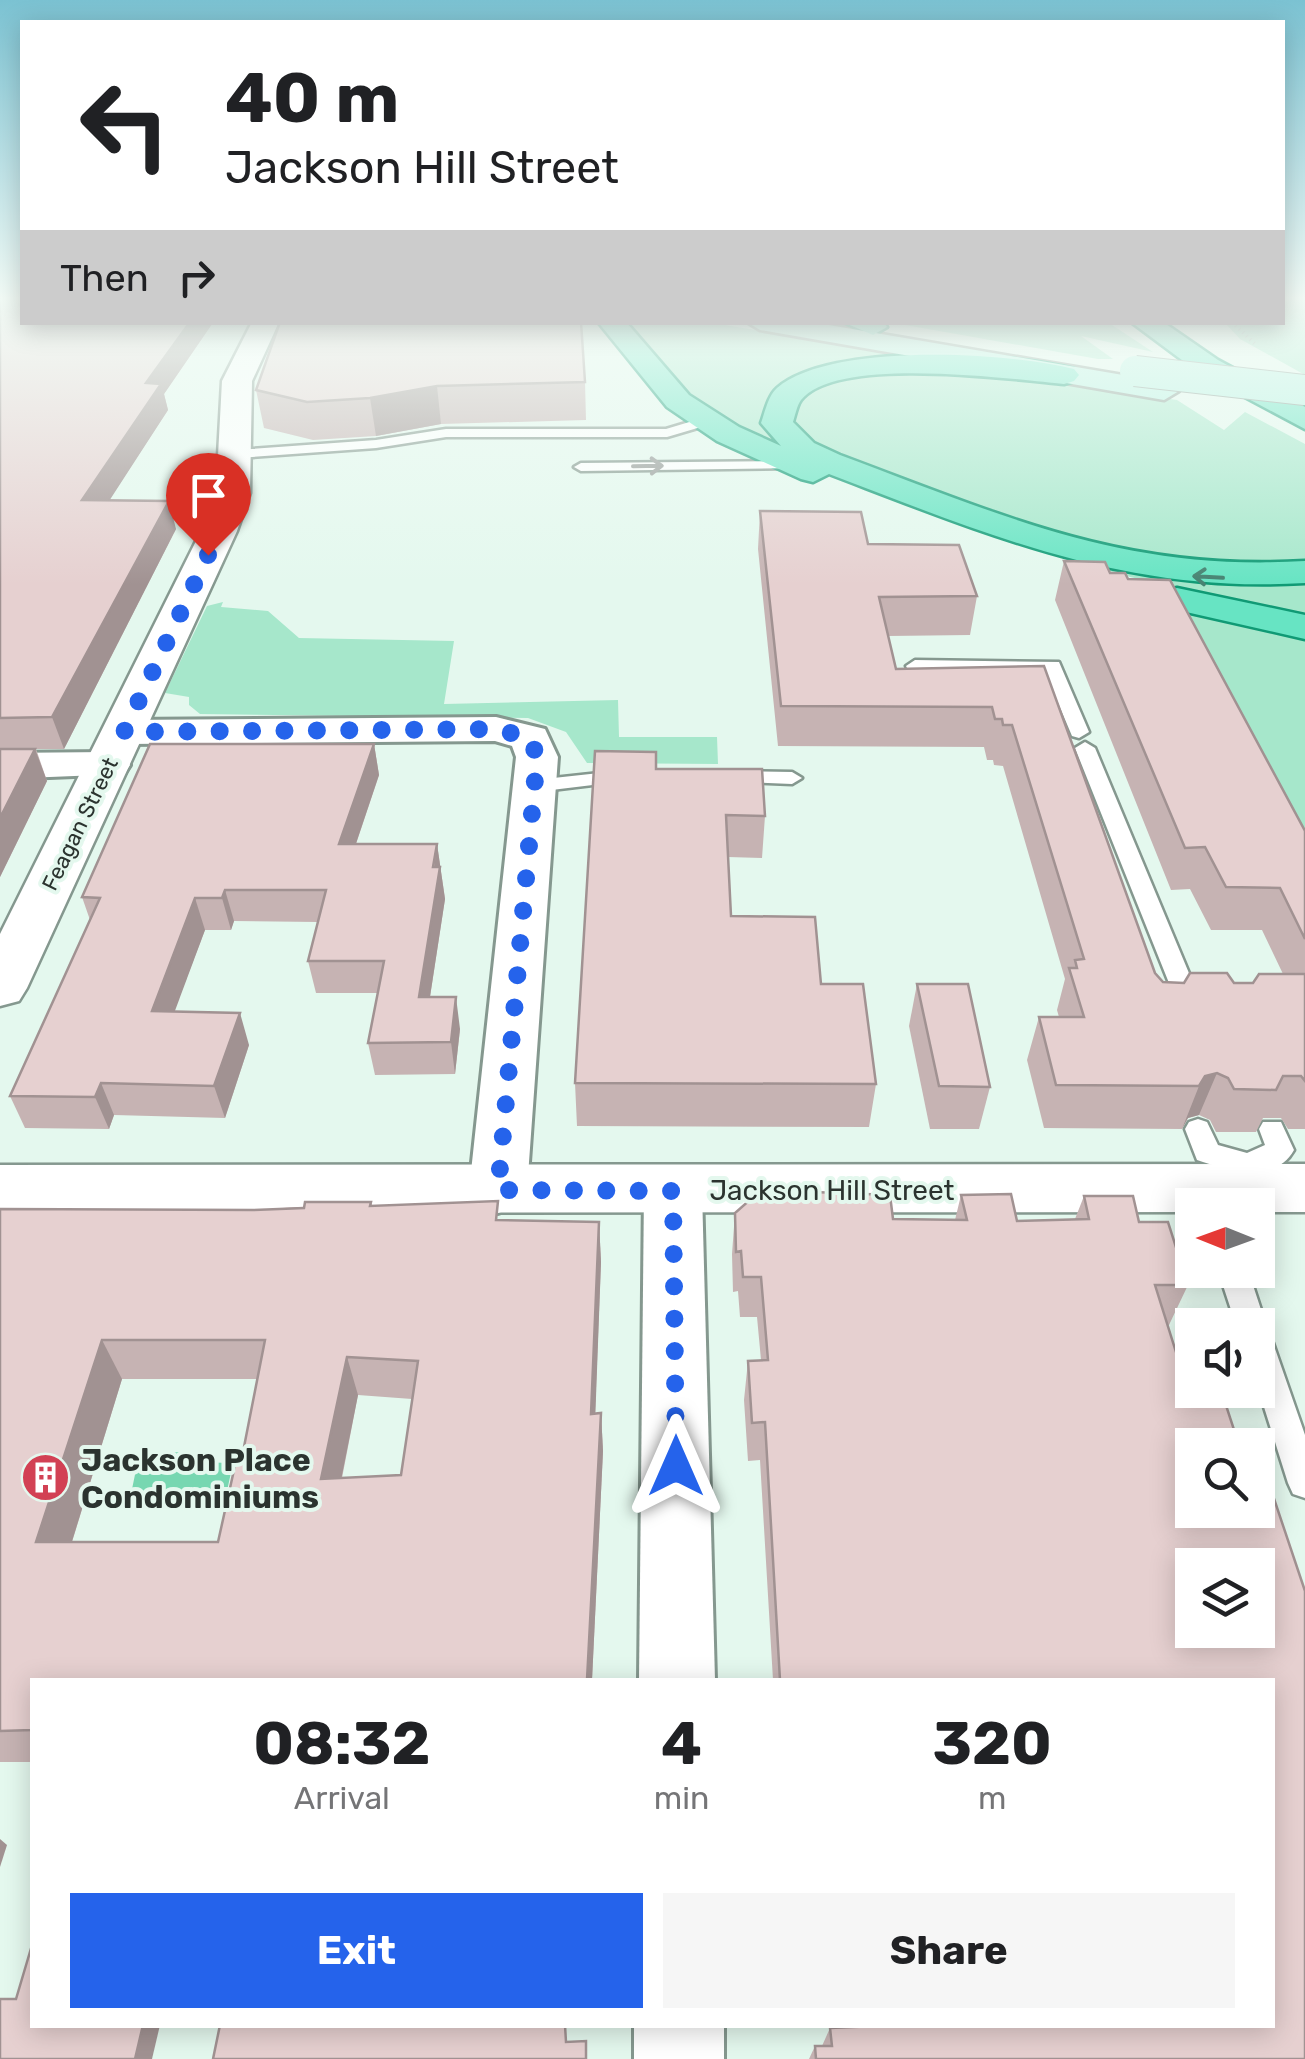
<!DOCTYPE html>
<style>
body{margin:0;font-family:Rubik,sans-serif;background:#f6f6f6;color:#202124;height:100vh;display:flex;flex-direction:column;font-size:38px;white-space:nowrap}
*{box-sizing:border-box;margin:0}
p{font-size:32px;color:#757577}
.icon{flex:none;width:55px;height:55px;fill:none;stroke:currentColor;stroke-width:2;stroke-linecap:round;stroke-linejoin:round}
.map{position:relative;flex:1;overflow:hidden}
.panel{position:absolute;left:30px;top:1678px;width:1245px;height:350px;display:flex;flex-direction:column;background:#fff;border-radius:0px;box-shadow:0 5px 25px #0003}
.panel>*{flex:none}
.guide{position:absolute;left:20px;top:20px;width:1265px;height:305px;border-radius:0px;box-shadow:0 5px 25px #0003;background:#fff;color:#202124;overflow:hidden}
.needle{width:65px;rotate:271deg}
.fabs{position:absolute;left:1175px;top:1188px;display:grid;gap:20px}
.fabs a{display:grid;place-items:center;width:100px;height:100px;border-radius:0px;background:#fff;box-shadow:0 5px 25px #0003;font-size:50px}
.pin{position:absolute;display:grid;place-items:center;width:85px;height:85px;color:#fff;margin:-102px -42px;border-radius:50% 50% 50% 0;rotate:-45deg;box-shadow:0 0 10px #0007}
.pin .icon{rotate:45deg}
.me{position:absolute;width:110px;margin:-55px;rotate:0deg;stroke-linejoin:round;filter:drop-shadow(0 0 8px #0008)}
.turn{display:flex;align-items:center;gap:35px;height:210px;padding:0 40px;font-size:45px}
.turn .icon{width:130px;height:130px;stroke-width:2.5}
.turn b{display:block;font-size:70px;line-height:85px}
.then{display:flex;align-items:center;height:95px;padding:0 40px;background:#0003;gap:20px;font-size:38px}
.eta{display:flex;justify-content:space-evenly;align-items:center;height:170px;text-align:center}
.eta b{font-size:60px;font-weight:700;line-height:70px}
.cta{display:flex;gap:20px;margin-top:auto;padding:20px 40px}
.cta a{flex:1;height:115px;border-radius:0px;background:#2563eb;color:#fff;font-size:40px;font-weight:700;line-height:115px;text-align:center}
.cta a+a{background:#f6f6f6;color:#202124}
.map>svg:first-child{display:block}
.green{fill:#a6e7cb}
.water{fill:#77d7b1}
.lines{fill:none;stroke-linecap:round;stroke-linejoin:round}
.service-casing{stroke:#85988f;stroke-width:5}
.minor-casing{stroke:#85988f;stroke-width:6}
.tertiary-casing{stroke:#85988f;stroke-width:5}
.secondary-casing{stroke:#85988f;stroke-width:5}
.primary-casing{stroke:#109a75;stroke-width:5}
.path{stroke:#a8b8b0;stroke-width:4;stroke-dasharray:1 4;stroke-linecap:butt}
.service{fill:#fff;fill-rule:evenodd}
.minor{fill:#fff;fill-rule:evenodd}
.tertiary{fill:#fff;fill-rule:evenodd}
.secondary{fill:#b3f2e1;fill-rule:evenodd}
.primary{fill:#67e4c3;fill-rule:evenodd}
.secondary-bridge-casing{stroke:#85988f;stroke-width:32;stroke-linecap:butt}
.secondary-bridge{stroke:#b3f2e1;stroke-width:30}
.wall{fill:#c6b3b3;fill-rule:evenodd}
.shaded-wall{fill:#a19292}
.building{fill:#e6d0d0;stroke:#a19292;stroke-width:2.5;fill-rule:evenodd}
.oneway{stroke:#959997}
.oneway2{stroke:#468372}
.route{stroke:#2563eb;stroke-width:18;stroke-dasharray:0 32.4}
.labels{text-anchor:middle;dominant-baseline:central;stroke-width:8;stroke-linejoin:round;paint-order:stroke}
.far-street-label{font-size:22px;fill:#2b332f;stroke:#e4f8ee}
.street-label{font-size:28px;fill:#2b332f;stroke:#e4f8ee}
.near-poi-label{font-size:32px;font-weight:bold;fill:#2b332f;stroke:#e4f8ee;text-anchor:start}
</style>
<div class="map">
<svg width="1305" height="2059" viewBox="0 0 1305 2059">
<rect width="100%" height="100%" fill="#e4f8ee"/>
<!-- green -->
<g class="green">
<path d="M1283,296H1305V375L1240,339L1225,323L1282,322Z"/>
<path d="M623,323H713L920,357L778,390C763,405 762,415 771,434L1121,571L1174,581L1231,585L1305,583V619L1118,574L780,452L691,402Z"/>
<path d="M894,323H1109L1153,352L1081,336L1113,359H1098Z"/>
<path d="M893,368L1009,376L1177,400L1224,430L1245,412L1305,444V566L1293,569L1091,549L827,455L793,430L790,407L820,382Z"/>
<path d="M1157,601L1305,633V867Z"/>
<path d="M223,602L221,607L268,611L299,638L454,641L444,704L618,700L619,737H717L718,764L587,763L566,732L528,718L200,714L189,705V697L165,693L207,606Z"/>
</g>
<!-- water -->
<path class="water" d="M185,1452L190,1462L233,1463L224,1505L177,1506L171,1497L131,1494L138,1460L154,1453Z"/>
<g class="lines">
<defs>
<g id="service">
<path d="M706,417L713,421L711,424L667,437H446L376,448L237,458L230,454L237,450L376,440L446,429H666Z"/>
<path d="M794,461L799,462V468L581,471L574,467L581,463Z"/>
<path d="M915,660L1059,662L1089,732L1079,738L1072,736L1045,672L908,670L906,666Z"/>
<path d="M1085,742L1095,748L1191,978L1220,997L1217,1003H1199L1169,983L1075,748Z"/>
<path d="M627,770L634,772V780L535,792L525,786L535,780Z"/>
<path d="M732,771L792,772L802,778L792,784L725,781V773Z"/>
<path d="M1198,1119L1207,1122L1218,1145L1247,1153L1265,1145L1259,1129L1263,1122H1281L1294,1150C1275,1185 1226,1170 1197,1160L1185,1129L1189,1122Z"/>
<path d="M1218,1270H1248L1266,1325L1263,1332L1273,1343L1305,1435V1498L1293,1494L1288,1483L1258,1388V1325H1236Z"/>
</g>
<g id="minor">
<path d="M496,717L545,729L558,757L527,1190L519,1206L498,1213L477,1206L469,1190L516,757L512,746L495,741L124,744L109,741L103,732L109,723L124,720Z"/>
<path d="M109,752L124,756L130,765L124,774L0,779V753Z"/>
<path d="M673,1168L694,1175L702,1191L715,1680H639L644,1191L652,1175Z"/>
<rect x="634" y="2025" width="90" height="34"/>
</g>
<g id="tertiary">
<path d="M252,322H279L252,381L250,493L237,531L27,988L19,1001L0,1006V934L201,531L216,493L222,381Z"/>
<path d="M1305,1164V1212H1258V1205H1192V1212L0,1213V1165Z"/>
</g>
<path id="secondary" d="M747,322H811L1164,382L1179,391L1164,400L760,330Z"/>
<g id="primary">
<path d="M598,322H626L689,395L739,427L781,446L761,423C765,412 768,396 777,388C830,342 1009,352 1074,369L1079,375L1074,381L1064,384C1011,379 836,355 801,400C797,405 795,416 793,422L814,443L840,455C1004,516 1125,572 1305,561V583C1126,594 992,536 829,474L813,482L801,479L717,441L667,407Z"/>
<path d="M843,322H884L887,327L873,335Z"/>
<path d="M1131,322H1163L1218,360L1305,407V429L1198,372Z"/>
<path d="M1177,588L1305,615V639L1164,607L1158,599L1164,591Z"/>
</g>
</defs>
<!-- service casing -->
<use href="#service" class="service-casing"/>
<!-- minor casing -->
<use href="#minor" class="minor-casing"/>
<!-- tertiary casing -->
<use href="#tertiary" class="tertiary-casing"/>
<!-- secondary casing -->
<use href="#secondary" class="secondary-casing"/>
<!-- primary casing -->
<use href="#primary" class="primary-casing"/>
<!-- path -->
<path class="path" d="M1232,322L1256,345"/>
<!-- service -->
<use href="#service" class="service"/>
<!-- minor -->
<use href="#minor" class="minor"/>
<!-- tertiary -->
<use href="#tertiary" class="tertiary"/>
<!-- secondary -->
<use href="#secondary" class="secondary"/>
<!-- primary -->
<use href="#primary" class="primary"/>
<defs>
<path id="secondary-bridge" d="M1135,371L1305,390"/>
</defs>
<!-- secondary-bridge casing -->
<use href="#secondary-bridge" class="secondary-bridge-casing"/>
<!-- secondary-bridge -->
<use href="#secondary-bridge" class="secondary-bridge"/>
</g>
<!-- wall -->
<g class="wall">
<path d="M0,296L212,324L164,394L168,410L109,500L176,529L64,749H36L47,781L0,877Z"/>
<path d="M585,382L586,420L441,424L376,436L313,440L264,428L256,390Z"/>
<path d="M760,511L868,544L977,596L970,635L888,636L896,669L1044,666L1155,973L1163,982L1253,983L1283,974L1262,930H1211L1190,889L1171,890L1055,600L1064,561L1110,573L1128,579L1305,831V1129H1288L1281,1118H1263L1256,1132H1216L1210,1120L1199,1115L1188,1118L1182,1129L1044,1128L1027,1060L1039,1017H1059L1057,1010L1065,979L1003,766L994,765L993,760H987L984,747L778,746L758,549Z"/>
<path d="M374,744L379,775L356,844H437L445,899L430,997L460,1029L455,1074L375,1075L368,1043L378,993H316L308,961L318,922L234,921L231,930H205L174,1011L249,1045L225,1118L114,1115L109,1129L25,1128L10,1096L90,920L82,897Z"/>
<path d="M656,769L765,816L762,858L728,857L731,916L821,984L876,1084L869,1127L577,1126L575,1083Z"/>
<path d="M917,984L990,1087L979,1129H930L909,1026Z"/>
<path d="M761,1190L890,1195L893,1219L955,1220L961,1195L1011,1194L1017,1221L1075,1219L1084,1196H1133L1139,1222H1168L1188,1285L1169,1325H1168L1176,1352H1192V1390H1221L1239,1445H1192V1510H1258V1451L1305,1591V2059H809L815,2046H822L830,2028L886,2026V2025H1272V1680H773L760,1460L748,1461L744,1400L748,1361L761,1360L757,1317H740L738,1291L733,1292L732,1254L735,1213ZM1192,1565H1258V1630H1192Z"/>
<path d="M371,1202L372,1206L500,1220L599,1222L601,1262L595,1413H601L603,1451L592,1680H32V1762H0V1209L254,1210ZM122,1379H257L243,1452L218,1542H72ZM358,1395L412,1399L401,1475L342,1478Z"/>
</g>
<!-- shaded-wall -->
<g class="shaded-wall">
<path d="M190,322H212V324L164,394L168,410L91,529L82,500L146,383Z"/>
<path d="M437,386L441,424L376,436L370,398Z"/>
<path d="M169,501L176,529L64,749L52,717Z"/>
<path d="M374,744L379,775L345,876L339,844Z"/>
<path d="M35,749L47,781L0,877V818Z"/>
<path d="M437,844L445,899L425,1029L419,997Z"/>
<path d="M225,890L234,921L231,930L222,898Z"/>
<path d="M195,898L205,930L163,1043L152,1011Z"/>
<path d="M456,997L460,1029L455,1074L451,1042Z"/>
<path d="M240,1013L249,1045L225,1118L214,1086Z"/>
<path d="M1217,1073L1199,1115L1188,1118L1182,1129L1199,1086L1205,1076Z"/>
<path d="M101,1083L114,1115L109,1129L95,1097Z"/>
<path d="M599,1222L601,1262L594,1451L591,1414Z"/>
<path d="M102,1340L122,1379L61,1577L36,1542Z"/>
<path d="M347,1357L358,1395L334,1515L321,1479Z"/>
<path d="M601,1413L603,1451L592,1680H587Z"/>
<path d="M0,1839L7,1845L0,1867Z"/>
<path d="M143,2025H160L152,2059H135Z"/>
</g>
<!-- building -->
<g class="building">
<path d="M0,296H22V322H190L146,383L161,384L82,500L169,501L52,717L0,718Z"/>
<path d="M280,322H581L585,382L437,386L370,398L307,402L256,390Z"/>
<path d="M760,511L861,512L868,544L959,545L977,596L879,597L896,669L1044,666L1155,973L1163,982L1184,983L1190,973H1227L1234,983H1253L1259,974H1305V1081L1301,1076H1283L1276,1090L1234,1089L1228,1078L1217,1073L1205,1076L1199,1086L1056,1085L1039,1017H1084L1069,968H1077L1075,960L1084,959L1012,725H1003L1002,719H995L992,707L781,706Z"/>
<path d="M1064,561L1105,562L1110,573H1125L1128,579L1170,580L1305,831V939L1280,888L1226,887L1205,847L1185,848Z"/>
<path d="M150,744H374L339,844H437L433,867H440L419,997H456L451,1042L368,1043L384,961H308L326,890H225L222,898H195L152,1011L240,1013L214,1086L101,1083L95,1097L10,1096L100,898L82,897Z"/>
<path d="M0,749H35L0,818Z"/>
<path d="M595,751L656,752V769H762L765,816L726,815L731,916L815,917L821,984H863L876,1084L575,1083Z"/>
<path d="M917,984H968L990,1087L939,1086Z"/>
<path d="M761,1190L890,1195L893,1219L967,1220L961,1195L1011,1194L1017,1221L1089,1219L1084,1196H1133L1139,1222H1168L1188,1285H1155L1176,1352H1192V1390H1221L1239,1445H1192V1510H1258V1451L1305,1591V2059H816L815,2046H832L830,2028L900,2025H1272V1680H780L765,1422L752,1423L748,1361L768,1360L761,1277H743L741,1251L736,1252L735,1213ZM1192,1565H1258V1630H1192Z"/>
<path d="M498,1201L496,1220L599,1222L591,1414L601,1413L587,1680H32V1730L0,1731V1209L254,1210L304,1208L305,1202H371L370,1206ZM102,1340H265L243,1452H238L218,1542H36ZM347,1357L418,1361L401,1475L321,1479Z"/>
<path d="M32,1945V2025H143L135,2059H0V1999H16Z"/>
<path d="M220,2025H565L566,2042L586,2041V2059H213Z"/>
</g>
<!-- one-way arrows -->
<defs><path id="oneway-shaft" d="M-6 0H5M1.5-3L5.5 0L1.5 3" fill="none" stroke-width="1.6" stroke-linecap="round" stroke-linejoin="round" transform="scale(2.5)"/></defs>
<use class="oneway" href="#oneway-shaft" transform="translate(648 466) rotate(-1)"/>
<use class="oneway2" href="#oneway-shaft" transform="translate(1208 577) rotate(-177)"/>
<!-- sky -->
<linearGradient id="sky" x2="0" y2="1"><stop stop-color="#7bc2d2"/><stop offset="0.51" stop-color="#f3fcf7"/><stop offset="1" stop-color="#f3fcf7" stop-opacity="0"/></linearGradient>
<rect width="1305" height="585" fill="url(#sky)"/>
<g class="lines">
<!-- route -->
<path class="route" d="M208,555L124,732L496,729L530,738L537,757L498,1190L673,1191L676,1466"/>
</g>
<!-- icons -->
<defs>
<symbol id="building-disc" viewBox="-11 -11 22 22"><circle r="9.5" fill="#d24154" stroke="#e4f8ee"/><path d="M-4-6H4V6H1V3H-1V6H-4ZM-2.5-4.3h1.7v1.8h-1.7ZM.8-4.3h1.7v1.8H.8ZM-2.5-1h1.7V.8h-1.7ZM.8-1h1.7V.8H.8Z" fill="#fff"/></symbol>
</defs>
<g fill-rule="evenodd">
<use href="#building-disc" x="18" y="1450" width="55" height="55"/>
</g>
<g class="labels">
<!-- far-street labels -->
<g class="far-street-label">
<text transform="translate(80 824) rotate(-64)">Feagan Street</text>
</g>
<!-- street labels -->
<g class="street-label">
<text x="832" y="1190">Jackson Hill Street</text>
</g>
<!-- near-poi labels -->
<g class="near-poi-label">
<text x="81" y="1460">Jackson Place<tspan x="81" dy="37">Condominiums</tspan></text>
</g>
</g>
</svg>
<div class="fabs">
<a><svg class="needle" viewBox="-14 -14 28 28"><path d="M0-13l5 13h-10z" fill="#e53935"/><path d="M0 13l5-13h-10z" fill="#757577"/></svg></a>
<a><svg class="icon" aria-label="sound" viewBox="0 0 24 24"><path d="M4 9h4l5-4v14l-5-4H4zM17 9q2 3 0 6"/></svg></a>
<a><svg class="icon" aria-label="search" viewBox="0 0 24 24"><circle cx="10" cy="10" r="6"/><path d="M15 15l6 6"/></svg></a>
<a><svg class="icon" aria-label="layers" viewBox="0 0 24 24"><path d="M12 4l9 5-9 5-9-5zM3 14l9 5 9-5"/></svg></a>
</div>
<div class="pin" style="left:208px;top:555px;background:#d93025"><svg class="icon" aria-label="arrive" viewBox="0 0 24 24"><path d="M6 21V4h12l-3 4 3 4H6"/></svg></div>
<svg class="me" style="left:676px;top:1466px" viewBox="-20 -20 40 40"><path d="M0-17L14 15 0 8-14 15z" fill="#2563eb" stroke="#fff" stroke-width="4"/></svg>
<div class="guide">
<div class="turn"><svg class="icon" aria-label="left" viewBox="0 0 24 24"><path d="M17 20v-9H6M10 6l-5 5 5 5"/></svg><div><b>40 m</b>Jackson Hill Street</div></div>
<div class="then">Then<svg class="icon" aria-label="right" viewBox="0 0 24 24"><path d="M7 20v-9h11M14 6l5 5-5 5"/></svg></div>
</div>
<section class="panel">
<div class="eta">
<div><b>08:32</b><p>Arrival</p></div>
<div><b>4</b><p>min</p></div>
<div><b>320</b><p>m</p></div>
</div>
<div class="cta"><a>Exit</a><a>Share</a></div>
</section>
</div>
